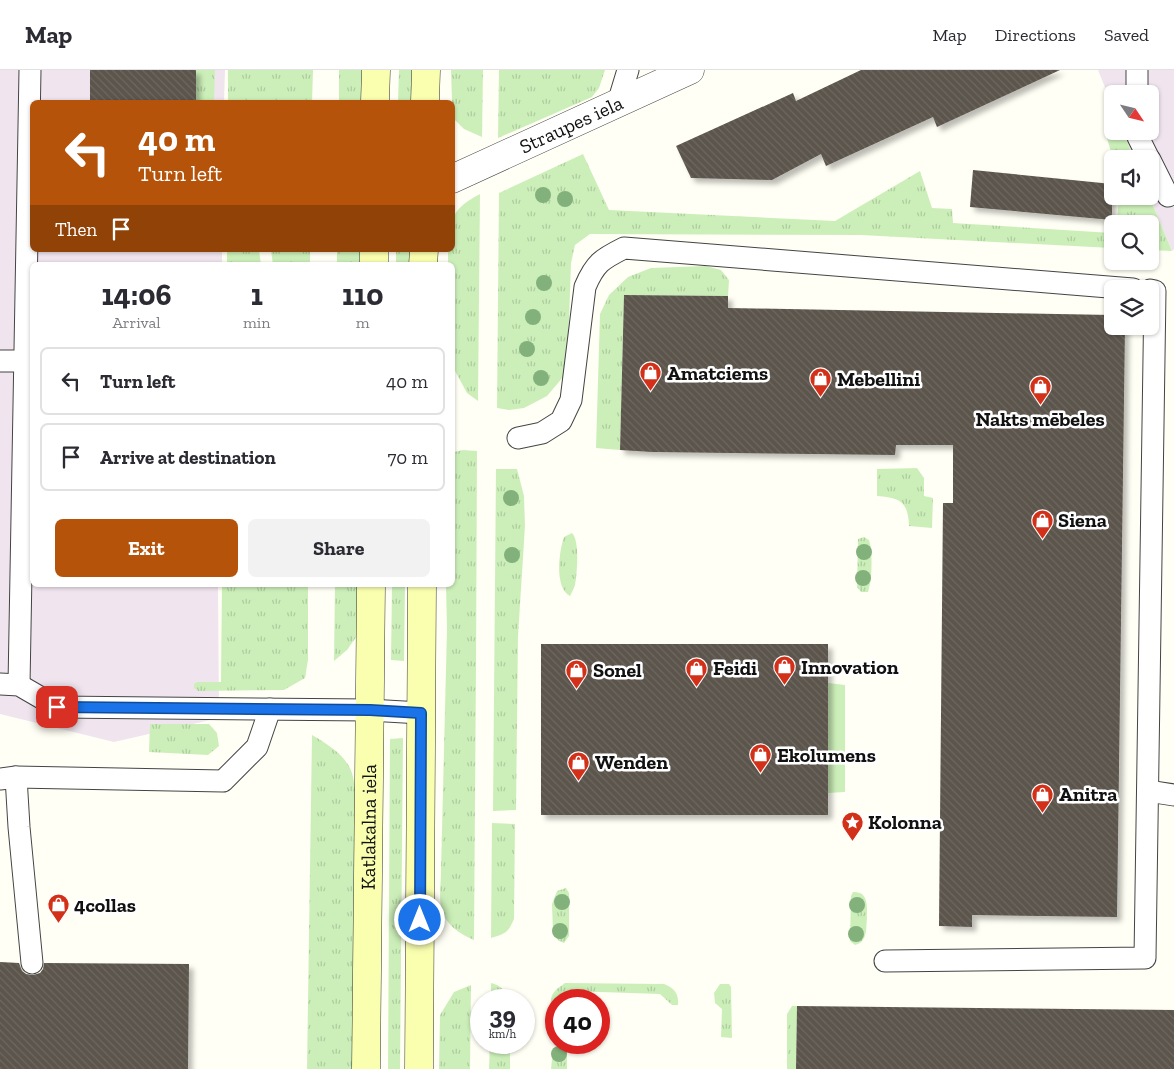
<!DOCTYPE html>
<meta charset="utf-8">
<style>
body{margin:0;font-family:"Zilla Slab",serif;background:#f2f2f3;color:#2b2b33;height:100vh;display:flex;flex-direction:column;font-size:19px;white-space:nowrap}
*{box-sizing:border-box;margin:0}
p{font-size:16px;color:#7c7c81}
.icon{flex:none;width:28px;height:28px;fill:none;stroke:currentColor;stroke-width:2;stroke-linecap:round;stroke-linejoin:round}
.map{position:relative;flex:1;overflow:hidden}
.panel{position:absolute;left:30px;top:192px;width:425px;height:325px;display:flex;flex-direction:column;background:#fff;border-radius:8px;box-shadow:0 1px 4px #0004}
.panel>*{flex:none}
.guide{position:absolute;left:30px;top:30px;width:425px;height:152px;border-radius:8px;box-shadow:0 1px 4px #0004;background:#b45309;color:#fff;overflow:hidden}
.needle{width:32px;rotate:125deg}
.fabs{position:absolute;left:1104px;top:15px;display:grid;gap:10px}
.fabs a{display:grid;place-items:center;width:55px;height:55px;border-radius:8px;background:#fff;box-shadow:0 1px 4px #0004;font-size:25px}
.speed{position:absolute;left:470px;top:919px;display:flex;gap:10px;font-size:25px;font-weight:700;text-align:center}
.speed>*{display:grid;place-content:center;width:65px;height:65px;border-radius:50%;background:#fff;box-shadow:0 1px 4px #0004;line-height:1}
.speed small{font-size:12px;font-weight:400}
.speed .limit{border:8px solid #d22;background:#fff;color:#111}
.pin{position:absolute;display:grid;place-items:center;width:42px;height:42px;color:#fff;margin:-21px;border-radius:10px;box-shadow:0 2px 8px #0006}
.me{position:absolute;width:55px;margin:-28px;rotate:0deg;stroke-linejoin:round;filter:drop-shadow(0 0 4px #0008)}
.turn{display:flex;align-items:center;gap:18px;height:105px;padding:0 25px;font-size:22px}
.turn .icon{width:65px;height:65px;stroke-width:2.5}
.turn b{display:block;font-size:35px;line-height:42px}
.then{display:flex;align-items:center;height:48px;padding:0 25px;background:#0003;gap:10px;font-size:19px}
.eta{display:flex;justify-content:space-evenly;align-items:center;height:85px;text-align:center}
.eta b{font-size:30px;font-weight:700;line-height:35px}
.primary-button{display:flex;gap:10px;margin-top:auto;padding:10px 25px}
.primary-button a{flex:1;height:58px;border-radius:8px;background:#b45309;color:#fff;font-size:20px;font-weight:700;line-height:58px;text-align:center}
.primary-button a+a{background:#f2f2f3;color:#2b2b33}
ul{padding:0;list-style:none}
li{display:flex;align-items:center;gap:15px;height:68px;margin:0 10px 8px;padding:0 15px;border:2px solid #e1e1e2;border-radius:8px}
li div{flex:1}
li b{display:block;font-size:19px}
li em{font-style:normal}
header{display:flex;align-items:center;gap:30px;box-sizing:border-box;height:70px;padding:0 25px;background:#fff;border-bottom:1px solid #e1e1e2}
header strong{font-size:24px}
nav{display:flex;gap:28px;margin-inline-start:auto;font-size:18px}
.map>svg:first-child{display:block}
.industrial{fill:#f0e5ef}
.grass{fill:url(#grass-tufts)}
.garden{fill:#ccefb9}
.building{fill:url(#building-back-hatch);filter:url(#shadow)}
.lines{fill:none;stroke-linecap:round;stroke-linejoin:round}
.lane-casing{stroke:#444;stroke-width:23}
.street-casing{stroke:#444;stroke-width:29}
.secondary-casing{stroke:#333;stroke-width:29}
.lane{stroke:#fff;stroke-width:21}
.street{stroke:#fff;stroke-width:28}
.secondary{stroke:#faffb0;stroke-width:28}
.tree{fill:#82b17b}
.route-casing{stroke:#114b97;stroke-width:12}
.route{stroke:#1a73e8;stroke-width:9}
.labels{text-anchor:middle;dominant-baseline:central;stroke-width:5;stroke-linejoin:round;paint-order:stroke}
.street-label{font-size:20px;fill:#111;stroke:#fff}
.poi-label{font-size:20px;font-weight:bold;fill:#111;stroke:#fff;text-anchor:start}
</style>
<header>
<strong>Map</strong>
<nav><a>Map</a><a>Directions</a><a>Saved</a></nav>
</header>
<div class="map">
<svg width="1174" height="999" viewBox="0 0 1174 999">
<defs>
<pattern id="grass-tufts" width="24" height="20" patternUnits="userSpaceOnUse" patternTransform="scale(1.25)"><rect width="24" height="20" fill="#ccefb9"/><path d="M3 7l-1-3M5 7V3M7 7l1-3M15 17l-1-3M17 17v-4M19 17l1-3" fill="none" stroke="#aecc9e"/></pattern>
<pattern id="building-back-hatch" width="6" height="6" patternUnits="userSpaceOnUse" patternTransform="scale(1.25)"><rect width="6" height="6" fill="#5b544c"/><path d="M-1 5l2 2M0 0l6 6M5-1l2 2" fill="none" stroke="#6e6862"/></pattern>
<filter id="shadow"><feDropShadow dx="4.5" dy="4.5" stdDeviation="2.5" flood-color="#0004"/></filter>
</defs>
<rect width="100%" height="100%" fill="#fffff5"/>
<!-- industrial -->
<g class="industrial">
<path d="M0,0H225L224,32H32V180H222V195H32V515H218L219,648L114,672L0,644Z"/>
<path d="M1098,0H1174V179L1172,181L1149,126L1150,89H1134L1123,61H1150V24H1112V35Z"/>
</g>
<!-- grass -->
<g class="grass">
<path d="M196,0H215L214,32H196Z"/>
<path d="M228,0H313L312,32H228Z"/>
<rect x="339" y="0" width="27" height="32"/>
<path d="M399,0H412V32H398Z"/>
<path d="M451,0H483L482,67L464,59L453,48L452,32Z"/>
<path d="M499,0H605L599,18L592,27L498,68Z"/>
<path d="M1112,54V61H1123L1134,89H1113L1107,68V56Z"/>
<path d="M583,84L609,140L835,151L920,101L932,138L952,139L953,153L1112,163V178L861,165L590,164L575,175L571,193L568,281L564,306L547,326L524,338L509,340L497,338L499,123Z"/>
<path d="M480,124L478,331L467,323L454,299L453,295L452,195H448V180H452C452,171 451,160 452,152C455,138 469,130 480,124Z"/>
<path d="M1119,126H1149L1172,181L1150,180V154H1117Z"/>
<path d="M227,180H259L261,195H227Z"/>
<path d="M271,180H310V195H273Z"/>
<path d="M337,180H364L363,195H337Z"/>
<path d="M396,180H410L409,195H396Z"/>
<path d="M706,196L721,200L729,210L728,226L624,225L620,380L596,378L600,244L609,225L628,207L651,198Z"/>
<path d="M463,380L477,381L476,596L474,870C460,864 444,854 441,837C439,826 441,812 441,801L447,559L446,515H452V384L454,382Z"/>
<path d="M917,398L924,408V426L933,428L932,458L909,456C908,431 900,428 877,426V399Z"/>
<path d="M496,399H517L524,426L525,456L518,566L516,740L493,741Z"/>
<path d="M572,463C580,471 577,503 575,515C574,518 572,522 570,526C554,518 559,481 564,467Z"/>
<path d="M864,467L869,470C873,482 872,510 868,522H861L857,517L858,469Z"/>
<path d="M222,515H308V590L305,608L284,620L198,621L194,618V614L197,612H221Z"/>
<path d="M335,515H359V563L347,580L334,591Z"/>
<path d="M392,515H405L404,591L391,590Z"/>
<path d="M150,654H209L217,663L219,676L208,685L149,682Z"/>
<path d="M312,665C327,674 346,685 352,703C354,709 354,716 356,722L352,999H307Z"/>
<path d="M403,668L400,999H388L390,669Z"/>
<path d="M492,753L515,754L514,849C508,863 506,863 491,868Z"/>
<path d="M566,818L569,823V866L564,873L559,871L553,863L552,834L557,821Z"/>
<path d="M853,822C869,821 867,837 867,849C866,855 867,863 864,868C862,872 859,874 855,875L850,871L851,826Z"/>
<path d="M491,913C501,915 505,921 510,930H491Z"/>
<path d="M565,913L664,914C674,918 679,923 678,935H672L660,924L570,921L563,927L562,930H556V935L551,932C550,923 558,918 565,913Z"/>
<path d="M720,914H729L731,917L732,968L721,967L722,939L715,933L714,923Z"/>
<path d="M471,915L470,999H439L440,945L454,922Z"/>
<path d="M792,936H797L796,999H787V944Z"/>
<path d="M490,973H510V999H489Z"/>
<path d="M560,973L567,976V999H551L553,980Z"/>
</g>
<!-- garden -->
<path class="garden" d="M828,613L845,615V722L828,723Z"/>
<!-- building -->
<g class="building">
<rect x="90" y="0" width="106" height="32"/>
<path d="M861,0H1060L937,57L933,47L826,96L821,84L772,110L691,108L676,76L793,23L796,31Z"/>
<path d="M973,100L1112,114V150L970,137Z"/>
<path d="M624,225L728,226V238L1112,245V256H1125L1117,847L972,845V857L939,856L943,433H953V375H896L895,385L652,382L620,380Z"/>
<rect x="541" y="574" width="287" height="171"/>
<path d="M0,892L19,893L22,901L26,904L33,905L40,903L43,899L44,893L189,894L188,999H0Z"/>
<path d="M797,936L1174,940V999H796Z"/>
</g>
<g class="lines">
<defs>
<g id="lane">
<path d="M1137,0V24"/>
<path d="M618,33L628,0"/>
<path d="M1138,61V67L1149,89"/>
<path d="M1150,90L1168,126"/>
<path d="M0,291H25"/>
<path d="M518,368L542,363L561,351L571,330L585,217C595,193 602,189 624,178L1133,219"/>
<path d="M0,614L19,615L57,637L369,640L421,643"/>
<path d="M19,615L30,0"/>
<path d="M16,707L19,757L32,893"/>
<path d="M0,709L16,707L223,711L257,677L270,639"/>
<path d="M1148,721L1174,725"/>
<path d="M885,891L1145,888L1155,221L1150,220"/>
</g>
<g id="street">
<path id="s1" d="M452,109L690,0"/>
</g>
<g id="secondary">
<path d="M375,32L376,0"/>
<path d="M425,32L426,0"/>
<path d="M374,195V180"/>
<path d="M423,195L424,180"/>
<path id="s2" d="M366,999L371,515"/>
<path d="M419,999L422,515"/>
</g>
</defs>
<!-- lane casing -->
<use href="#lane" class="lane-casing"/>
<!-- street casing -->
<use href="#street" class="street-casing"/>
<!-- secondary casing -->
<use href="#secondary" class="secondary-casing"/>
<!-- lane -->
<use href="#lane" class="lane"/>
<!-- street -->
<use href="#street" class="street"/>
<!-- secondary -->
<use href="#secondary" class="secondary"/>
</g>
<!-- trees -->
<g class="tree">
<circle cx="543" cy="125" r="8"/>
<circle cx="565" cy="129" r="8"/>
<circle cx="544" cy="213" r="8"/>
<circle cx="533" cy="247" r="8"/>
<circle cx="527" cy="279" r="8"/>
<circle cx="541" cy="308" r="8"/>
<circle cx="511" cy="428" r="8"/>
<circle cx="864" cy="482" r="8"/>
<circle cx="512" cy="485" r="8"/>
<circle cx="863" cy="508" r="8"/>
<circle cx="562" cy="832" r="8"/>
<circle cx="857" cy="835" r="8"/>
<circle cx="560" cy="861" r="8"/>
<circle cx="856" cy="864" r="8"/>
<circle cx="559" cy="984" r="8"/>
</g>
<g class="lines">
<defs>
<path id="route" d="M57,637L370,640L421,643L420,850"/>
</defs>
<!-- route casing -->
<use href="#route" class="route-casing"/>
<!-- route -->
<use href="#route" class="route"/>
</g>
<!-- icons -->
<defs>
<symbol id="shop-pin" viewBox="-11 -11 22 30"><path d="M0 17L-7.5 6A9.5 9.5 0 1 1 7.5 6Z" fill="#d23018" stroke="#fff"/><path d="M-5-2.5h2.3a2.7 3.5 0 0 1 5.4 0H5L5.5 6h-11ZM-1.5-2.5h3a1.5 2.3 0 0 0-3 0Z" fill="#fff"/></symbol>
<symbol id="sight-pin" viewBox="-11 -11 22 30"><path d="M0 17L-7.5 6A9.5 9.5 0 1 1 7.5 6Z" fill="#d23018" stroke="#fff"/><path d="M0-6L1.8-2.2L6-1.7L2.9 1.2L3.7 5.4L0 3.3L-3.7 5.4L-2.9 1.2L-6-1.7L-1.8-2.2Z" fill="#fff"/></symbol>
</defs>
<g fill-rule="evenodd">
<use href="#shop-pin" x="638" y="290" width="25" height="34"/>
<use href="#shop-pin" x="808" y="296" width="25" height="34"/>
<use href="#shop-pin" x="1028" y="304" width="25" height="34"/>
<use href="#shop-pin" x="1030" y="438" width="25" height="34"/>
<use href="#shop-pin" x="772" y="584" width="25" height="34"/>
<use href="#shop-pin" x="684" y="586" width="25" height="34"/>
<use href="#shop-pin" x="564" y="588" width="25" height="34"/>
<use href="#shop-pin" x="748" y="672" width="25" height="34"/>
<use href="#shop-pin" x="566" y="680" width="25" height="34"/>
<use href="#shop-pin" x="1030" y="712" width="25" height="34"/>
<use href="#sight-pin" x="840" y="740" width="25" height="34"/>
<use href="#shop-pin" x="46" y="822" width="25" height="34"/>
</g>
<g class="labels">
<!-- street labels -->
<g class="street-label">
<text stroke="none"><textPath href="#s1" startOffset="131">Straupes iela</textPath></text>
<text stroke="none"><textPath href="#s2" startOffset="242">Katlakalna iela</textPath></text>
</g>
<!-- poi labels -->
<g class="poi-label">
<text x="667" y="303">Amatciems</text>
<text x="837" y="309">Mebellini</text>
<text x="1040" y="349" text-anchor="middle">Nakts mēbeles</text>
<text x="1058" y="450">Siena</text>
<text x="801" y="597">Innovation</text>
<text x="713" y="598">Feidi</text>
<text x="593" y="600">Sonel</text>
<text x="777" y="685">Ekolumens</text>
<text x="595" y="692">Wenden</text>
<text x="1059" y="724">Anitra</text>
<text x="868" y="752">Kolonna</text>
<text x="74" y="835">4collas</text>
</g>
</g>
</svg>
<div class="fabs">
<a><svg class="needle" viewBox="-14 -14 28 28"><path d="M0-13l5 13h-10z" fill="#e53935"/><path d="M0 13l5-13h-10z" fill="#7c7c81"/></svg></a>
<a><svg class="icon" aria-label="sound" viewBox="0 0 24 24"><path d="M4 9h4l5-4v14l-5-4H4zM17 9q2 3 0 6"/></svg></a>
<a><svg class="icon" aria-label="search" viewBox="0 0 24 24"><circle cx="10" cy="10" r="6"/><path d="M15 15l6 6"/></svg></a>
<a><svg class="icon" aria-label="layers" viewBox="0 0 24 24"><path d="M12 4l9 5-9 5-9-5zM3 14l9 5 9-5"/></svg></a>
</div>
<div class="speed"><div>39<small>km/h</small></div><div class="limit">40</div></div>
<div class="pin" style="left:57px;top:637px;background:#d93025"><svg class="icon" aria-label="arrive" viewBox="0 0 24 24"><path d="M6 21V4h12l-3 4 3 4H6"/></svg></div>
<svg class="me" style="left:420px;top:850px" viewBox="-20 -20 40 40"><circle r="17" fill="#1a73e8" stroke="#fff" stroke-width="3"/><path d="M0-11L8 9 0 5-8 9z" fill="#fff"/></svg>
<div class="guide">
<div class="turn"><svg class="icon" aria-label="left" viewBox="0 0 24 24"><path d="M17 20v-9H6M10 6l-5 5 5 5"/></svg><div><b>40 m</b>Turn left</div></div>
<div class="then">Then<svg class="icon" aria-label="arrive" viewBox="0 0 24 24"><path d="M6 21V4h12l-3 4 3 4H6"/></svg></div>
</div>
<section class="panel">
<div class="eta">
<div><b>14:06</b><p>Arrival</p></div>
<div><b>1</b><p>min</p></div>
<div><b>110</b><p>m</p></div>
</div>
<ul>
<li><svg class="icon" aria-label="left" viewBox="0 0 24 24"><path d="M17 20v-9H6M10 6l-5 5 5 5"/></svg><div><b>Turn left</b></div><em>40 m</em></li>
<li><svg class="icon" aria-label="arrive" viewBox="0 0 24 24"><path d="M6 21V4h12l-3 4 3 4H6"/></svg><div><b>Arrive at destination</b></div><em>70 m</em></li>
</ul>
<div class="primary-button"><a>Exit</a><a>Share</a></div>
</section>
</div>
